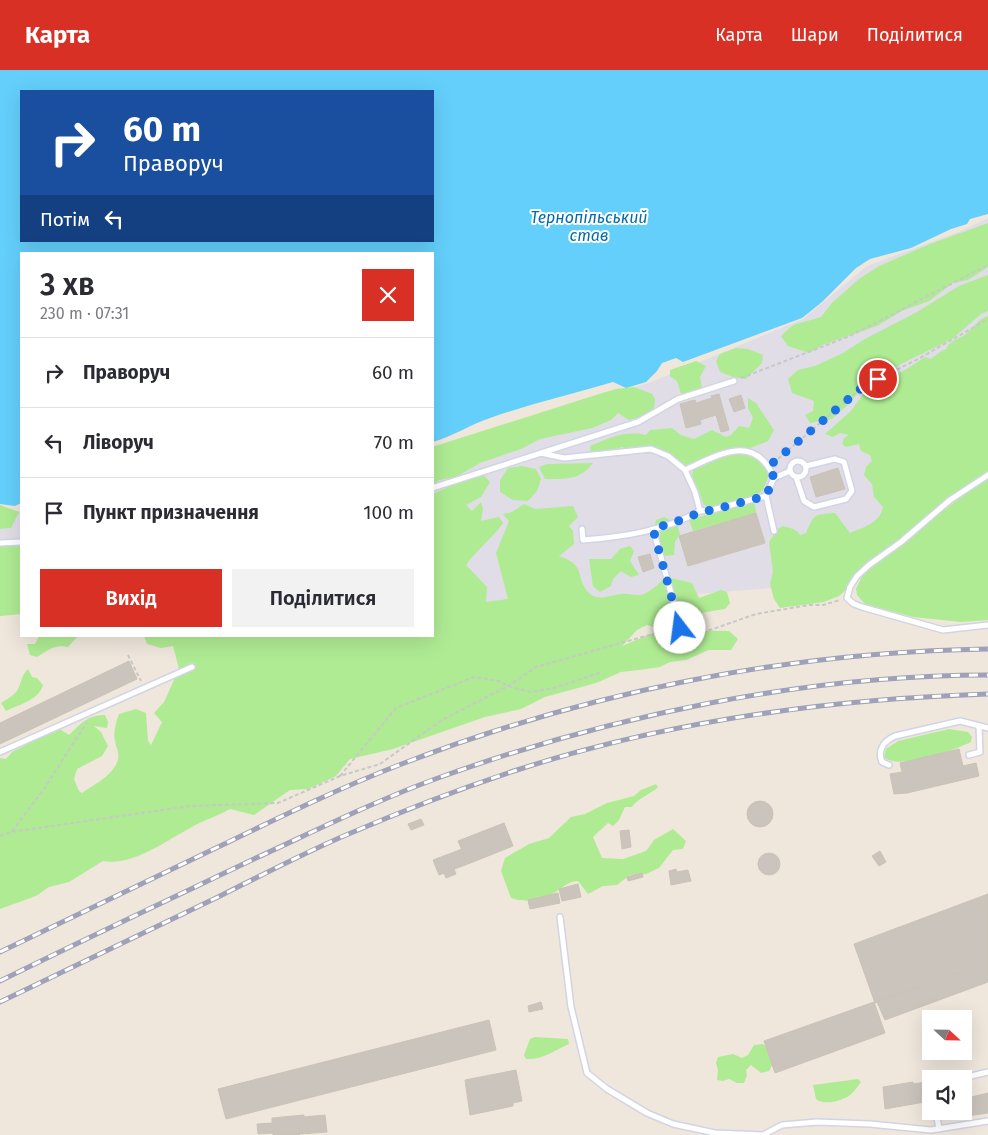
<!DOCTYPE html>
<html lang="uk">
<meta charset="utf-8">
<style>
body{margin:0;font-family:"Fira Sans",sans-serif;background:#f2f2f3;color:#2b2b33;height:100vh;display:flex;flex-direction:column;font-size:19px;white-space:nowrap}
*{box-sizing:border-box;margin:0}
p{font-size:16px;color:#7c7c81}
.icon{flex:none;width:28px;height:28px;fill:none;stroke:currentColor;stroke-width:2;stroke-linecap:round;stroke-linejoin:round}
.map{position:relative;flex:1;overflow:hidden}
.details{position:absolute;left:20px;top:182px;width:414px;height:385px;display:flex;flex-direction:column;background:#fff;border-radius:0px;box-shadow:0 5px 20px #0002}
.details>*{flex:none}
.guide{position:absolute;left:20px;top:20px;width:414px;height:152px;border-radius:0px;box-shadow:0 5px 20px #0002;background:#1a4fa0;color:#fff;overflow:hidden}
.needle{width:32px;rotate:112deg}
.fabs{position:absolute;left:922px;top:940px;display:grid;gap:10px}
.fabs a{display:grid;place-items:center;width:50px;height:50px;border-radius:0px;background:#fff;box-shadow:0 5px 20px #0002;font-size:25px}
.pin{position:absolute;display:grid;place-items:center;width:42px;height:42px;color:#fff;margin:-21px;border:2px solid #fff;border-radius:50%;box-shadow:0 1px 5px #0007}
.me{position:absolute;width:55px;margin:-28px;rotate:345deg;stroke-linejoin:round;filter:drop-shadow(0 0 4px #0008)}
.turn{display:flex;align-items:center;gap:18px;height:105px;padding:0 20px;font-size:22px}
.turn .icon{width:65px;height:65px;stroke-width:2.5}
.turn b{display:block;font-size:35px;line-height:42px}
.then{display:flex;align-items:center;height:48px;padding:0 20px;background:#0003;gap:10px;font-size:19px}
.round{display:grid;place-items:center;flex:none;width:52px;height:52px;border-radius:0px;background:#f2f2f3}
.summary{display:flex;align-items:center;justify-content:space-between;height:85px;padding:0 20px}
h1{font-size:30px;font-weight:600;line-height:38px}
.action{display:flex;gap:10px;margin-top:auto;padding:10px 20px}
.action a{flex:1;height:58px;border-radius:0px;background:#d93025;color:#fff;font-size:20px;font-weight:600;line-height:58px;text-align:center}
.action a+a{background:#f2f2f3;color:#2b2b33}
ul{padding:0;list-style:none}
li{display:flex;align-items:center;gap:15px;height:70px;padding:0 20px;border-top:1px solid #e1e1e2}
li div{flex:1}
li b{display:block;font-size:19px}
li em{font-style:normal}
header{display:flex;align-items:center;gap:30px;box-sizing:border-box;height:70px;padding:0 25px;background:#d93025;color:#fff}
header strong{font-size:24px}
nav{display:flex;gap:28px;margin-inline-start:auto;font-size:18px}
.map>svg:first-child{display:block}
.industrial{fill:#e0dde6}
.green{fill:#afeb93}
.water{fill:#64cffb;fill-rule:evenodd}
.building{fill:#cac4bc;stroke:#cac3b5}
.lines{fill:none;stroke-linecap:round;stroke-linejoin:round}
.service-casing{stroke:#d1d4e6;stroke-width:8}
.path{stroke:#c8c8c8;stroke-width:2;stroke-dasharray:4 2.5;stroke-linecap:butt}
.service{stroke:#fff;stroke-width:5}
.rail-casing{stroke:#9ea1b8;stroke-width:5}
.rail{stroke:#fff;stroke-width:3;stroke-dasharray:9;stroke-linecap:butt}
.route{stroke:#1a73e8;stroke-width:9;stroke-dasharray:0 16.2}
.labels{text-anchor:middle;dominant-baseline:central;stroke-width:4;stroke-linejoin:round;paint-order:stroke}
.water-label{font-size:16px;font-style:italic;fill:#006cab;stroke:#fff}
</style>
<header>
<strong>Карта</strong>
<nav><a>Карта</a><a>Шари</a><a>Поділитися</a></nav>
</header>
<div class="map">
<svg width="988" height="1065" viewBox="0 0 988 1065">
<rect width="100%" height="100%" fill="#efe7dc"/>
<!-- industrial -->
<g class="industrial">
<path d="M988,148V378L812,515L578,533L432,566L433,377L649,313L803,249L867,196L961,161Z"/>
<path d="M21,441V524L0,525V443Z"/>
</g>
<!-- green -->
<g class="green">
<path d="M988,153V197L968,210L953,213L929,231L902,241L877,256L822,275L809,283L788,276L781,266L793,255L821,247L832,233L859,209L879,196L930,174Z"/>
<path d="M988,205V241L981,244L952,269L901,294L884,306L864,315L850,333L832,349L810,353L805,345L813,341L814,331L792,323L788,309L798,300L815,296L843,283L865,269L917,242L959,216Z"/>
<path d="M988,246V401L940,434L895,473L857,502L847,519L839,526L824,532L780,538L774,529L770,514L773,502L769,472L778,459L783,456C791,458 796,459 800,465L806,463C815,443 813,445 835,443L850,463C864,457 880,453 883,437L874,427L872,414L864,405L866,397L872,391L870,385L861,381L859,374L846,377L842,374L844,368L849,365L840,363L833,367L825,364L851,341L867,319L877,316L880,312L905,300L925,287L930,289C936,286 940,281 946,279C950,270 959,269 966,264C974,258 977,249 988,246Z"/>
<path d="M736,278L748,279L763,285L762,293L746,309L733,307L720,302L716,291L720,284Z"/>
<path d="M696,291L706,296L700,307L702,318L692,327L681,324L677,311L670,306V300Z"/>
<path d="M634,317L652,324L655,329L654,339L647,345L629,350L618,343L611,350L592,358L540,369L521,379L480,393L456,407L439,410L433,416L432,377L599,324L616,319Z"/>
<path d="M748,328L756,333L774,360L768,371L738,383C756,384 761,389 769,405L763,420L756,425L710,437L704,435L692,406L693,401L662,381L647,384L621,377L609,386H591L590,376C609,368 625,360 646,365L650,360L672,358L681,365L694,369L712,360L726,367L731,365L739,356L749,358L753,348L748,338Z"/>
<path d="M593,393C579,411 565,409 545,409L539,397L547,394Z"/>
<path d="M522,396L536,399L541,409L537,421L528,431L513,430L500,422V410L508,398Z"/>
<path d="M481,402L490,412L481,427L466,435L472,441L481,432L483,439L481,451L499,447L503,453C492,469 477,479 466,495L487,517L486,532L508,529L496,483L509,451L503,444L512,442L524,434L535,439L573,436L578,447L569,456L573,461L574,474L559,486C588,496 574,507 589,523C598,532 611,525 621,524C629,523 637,527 644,524C653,520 659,513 666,507L692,513L699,528L721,520L727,522L730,533L725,539L682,546L681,538L669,543L666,553L657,558L647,555L637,560L622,576L653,563L668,560L729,561L738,569L731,580H709L686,590L670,592L660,597L639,600L621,602L596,613L545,627L521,639L485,647L393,679L350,689L336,706L308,719L290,720L254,745L230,739C218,746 204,750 192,757C165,771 134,796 103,791L69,812L49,817L36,826L0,839V688L6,689L12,682L58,658L69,665C80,654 89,644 105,645L108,652L107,658L94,656L101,662L108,676L102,686L77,699L74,709L79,721L82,723C94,715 122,700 118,683C118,679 115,675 115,671C113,662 116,652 119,644L136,639L146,643L148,671L151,675L162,652L154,643L164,632L179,599L173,576L161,578L147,574L144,566H432L433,424Z"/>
<path d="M988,408V550L961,552L913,547L865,534L857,525L856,519L863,504L899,477L942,441Z"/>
<path d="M752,432L755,435L756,443L693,461L689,450Z"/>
<path d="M0,435L19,442L11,458L0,459Z"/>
<path d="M664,447L677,454L680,464L675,472L674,485L665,486L658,480L660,461L655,455L656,450Z"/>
<path d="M16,474L21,475V544L0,546V476Z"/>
<path d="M630,476L634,481L630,491L639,505L631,507L621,501L613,509L611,516L600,522L593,516L589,489H611L620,479Z"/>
<path d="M39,566H78L68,577C55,574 48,580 37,587L30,585L27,574H35Z"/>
<path d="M28,599L32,607L37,608L43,615C39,630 20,634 6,641L1,633C7,629 15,625 18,619C22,611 21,606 28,599Z"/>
<path d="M949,659L968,662L972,667L971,672C954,680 899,701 884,687L886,679L898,671Z"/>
<path d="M656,714L658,717C650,725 639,727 632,737H625L619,750L613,756L608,753L593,767L602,788L623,789L646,781L654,770L673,759L686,771L683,779L673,780L659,798L646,804L630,805L617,815L603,816L588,824L578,811C568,811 562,818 554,823C541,830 525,833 511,828L501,801L505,788L529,774L549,768L571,747L585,744L607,733L634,726L641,720Z"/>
<path d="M535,967L568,969L569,974C555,980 543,990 526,989L524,985L530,969Z"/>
<path d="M763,974L770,979L773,994L769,1001L761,1003L751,995L746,1000L747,1005L744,1013H737L729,1009L723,1011L717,1010L718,1000L716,993L718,987L733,984L742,988L748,985L754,975Z"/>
<path d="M858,1009L861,1012C857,1017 853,1024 847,1027C838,1032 823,1035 816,1029L813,1015Z"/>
</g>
<!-- water -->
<path class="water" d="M0,0H988V144L970,149L967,154L951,159L911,178L870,189L856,198L822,232L802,248L683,292L676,288L662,293L657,301L646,312L626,318L613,312C572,324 530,334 490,348C470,355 453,366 433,372L432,184H21V433L15,436L0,434ZM21,21H432V171H21Z"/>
<!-- building -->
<g class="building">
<path d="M719,324L729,360L721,362L716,345L700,350L701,354L686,358L680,334L695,330L696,333L712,328L711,326Z"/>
<path d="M741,325L745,338L734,342L729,329Z"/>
<path d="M838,398L845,419L816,427L810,407Z"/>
<path d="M756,443L765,473L688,496L679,466Z"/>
<path d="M650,484L654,498L643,502L638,487Z"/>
<path d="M129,591L137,609L0,674V653Z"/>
<path d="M959,679L963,696L976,693L979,706L907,723L894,724L890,704L902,702L900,693Z"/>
<circle cx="760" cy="744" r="13"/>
<path d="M421,749L424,755L411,760L408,754Z"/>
<path d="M504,753L513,776L468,794L458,771Z"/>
<path d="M629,760L631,777L622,779L620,761Z"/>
<path d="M462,779L468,794L454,799L456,804L446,808L444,803L439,805L433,790Z"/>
<path d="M880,781L886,792L879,796L872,786Z"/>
<circle cx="769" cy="794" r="11"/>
<path d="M676,799L677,802L688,800L691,811L671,815L669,801Z"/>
<path d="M642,803L643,807L628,811L627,807Z"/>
<path d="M578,814L581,827L562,831L559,819Z"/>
<path d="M558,823L560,833L530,839L528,830Z"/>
<path d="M988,824V892L875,933L854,874Z"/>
<path d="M988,892V912L885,950L877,932Z"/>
<path d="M541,932L543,939L529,942L528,936Z"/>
<path d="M874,932L885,963L775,1003L764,971Z"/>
<path d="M489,950L496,980L226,1049L218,1019Z"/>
<path d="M516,1000L522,1031L513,1033V1036L470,1045L465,1010Z"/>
<path d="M913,1012V1014L926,1012L930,1031L885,1039L883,1017Z"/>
<path d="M970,1023L971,1027L988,1023V1043L946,1049L945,1041H964V1024Z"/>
<path d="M304,1045V1047L325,1045L327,1062L301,1064L299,1062L300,1065H273V1063L258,1064L257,1054L272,1053V1048Z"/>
</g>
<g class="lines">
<defs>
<g id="service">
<path d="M541,383L564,388L651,379L668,386L685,400L695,422L700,441L712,440L766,426L774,408L790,401"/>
<circle cx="798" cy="399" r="8"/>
<path d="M685,400C718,385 755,362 774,408"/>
<path d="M988,405L950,430L901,472L869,495L857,506L850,517L847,528L854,534L862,537L943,560L988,555"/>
<path d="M796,407L804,431L814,437L846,429L852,421L844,392L835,389L806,396"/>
<path d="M432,418L638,352L678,329L734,311"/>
<path d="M766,426L774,461"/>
<path d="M582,459L583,470C622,467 665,461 700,441"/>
<path d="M653,459L681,558"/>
<path d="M0,473L21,472"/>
<path d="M0,682L192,597"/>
<path d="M969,685L980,682L979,656"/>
<path d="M889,695L882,692C877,680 884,671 895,666L960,651L988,658"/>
<path d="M560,847L571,937L587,1003L607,1019L647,1043L673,1054L715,1063L763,1065L782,1055L817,1052L870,1054L931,1060L988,1051"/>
<path d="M959,1009L988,1002"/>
<path d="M936,1041L939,1059"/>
</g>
</defs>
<!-- service casing -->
<use href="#service" class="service-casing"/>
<!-- path -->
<g class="path">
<path d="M741,308L850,266L988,195"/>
<path d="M773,393L864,316L920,288L988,249"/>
<path d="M689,558L710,560L756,544L809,535H823L840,530"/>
<path d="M128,585L141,611"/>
<path d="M340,706L396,638L474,607L499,611L508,616L530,622L554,618L602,602"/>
<path d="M12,761L44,719L87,652"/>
<path d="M0,766L11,762L190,736L278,733L340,706L380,694L442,650L508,616L536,597L674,558"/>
</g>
<!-- service -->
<use href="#service" class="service"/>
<defs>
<g id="rail">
<path d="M0,882C73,847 145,812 218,777C278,748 337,719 399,695C587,622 787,582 988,579"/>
<path d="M0,911C85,869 170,829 256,788C315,761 377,730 438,708C610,646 805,605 988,605"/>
<path d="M0,932C73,897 145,862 218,827C260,806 302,784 346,765C402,741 459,719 517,700C668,651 830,629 988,624"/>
</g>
</defs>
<!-- rail casing -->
<use href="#rail" class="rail-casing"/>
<!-- rail -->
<use href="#rail" class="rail"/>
</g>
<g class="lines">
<!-- route -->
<path class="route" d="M680,558L653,459L687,448L700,442L712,440L766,426L774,408L769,396L864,316L878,309"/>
</g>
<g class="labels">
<!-- water labels -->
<g class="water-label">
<text x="589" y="147">Тернопільський<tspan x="589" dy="18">став</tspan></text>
</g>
</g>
</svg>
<div class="fabs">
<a><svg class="needle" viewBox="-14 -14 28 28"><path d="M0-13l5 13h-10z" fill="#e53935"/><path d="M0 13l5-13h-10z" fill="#7c7c81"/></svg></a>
<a><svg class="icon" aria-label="sound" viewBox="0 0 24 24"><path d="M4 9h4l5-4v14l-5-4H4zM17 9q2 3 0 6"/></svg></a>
</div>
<div class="pin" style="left:878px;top:309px;background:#d93025"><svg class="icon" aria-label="arrive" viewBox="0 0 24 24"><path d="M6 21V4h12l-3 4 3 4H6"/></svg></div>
<svg class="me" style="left:680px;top:558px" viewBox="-20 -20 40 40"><circle r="19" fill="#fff"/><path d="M0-13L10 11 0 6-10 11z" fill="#1a73e8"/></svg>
<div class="guide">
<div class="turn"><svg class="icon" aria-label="right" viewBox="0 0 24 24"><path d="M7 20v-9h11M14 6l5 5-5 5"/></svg><div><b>60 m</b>Праворуч</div></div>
<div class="then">Потім<svg class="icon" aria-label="left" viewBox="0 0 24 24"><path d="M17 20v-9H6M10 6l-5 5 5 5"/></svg></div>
</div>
<section class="details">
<div class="summary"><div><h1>3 хв</h1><p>230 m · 07:31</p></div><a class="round" style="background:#d93025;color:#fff"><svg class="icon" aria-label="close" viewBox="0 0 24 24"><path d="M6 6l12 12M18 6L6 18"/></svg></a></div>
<ul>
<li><svg class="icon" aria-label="right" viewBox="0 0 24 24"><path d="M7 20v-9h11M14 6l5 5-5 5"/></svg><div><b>Праворуч</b></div><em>60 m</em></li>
<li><svg class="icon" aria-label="left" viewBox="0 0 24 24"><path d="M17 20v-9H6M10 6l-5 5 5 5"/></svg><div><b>Ліворуч</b></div><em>70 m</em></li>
<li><svg class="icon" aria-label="arrive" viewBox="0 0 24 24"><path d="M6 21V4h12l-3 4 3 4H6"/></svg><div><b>Пункт призначення</b></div><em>100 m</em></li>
</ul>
<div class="action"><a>Вихід</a><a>Поділитися</a></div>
</section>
</div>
